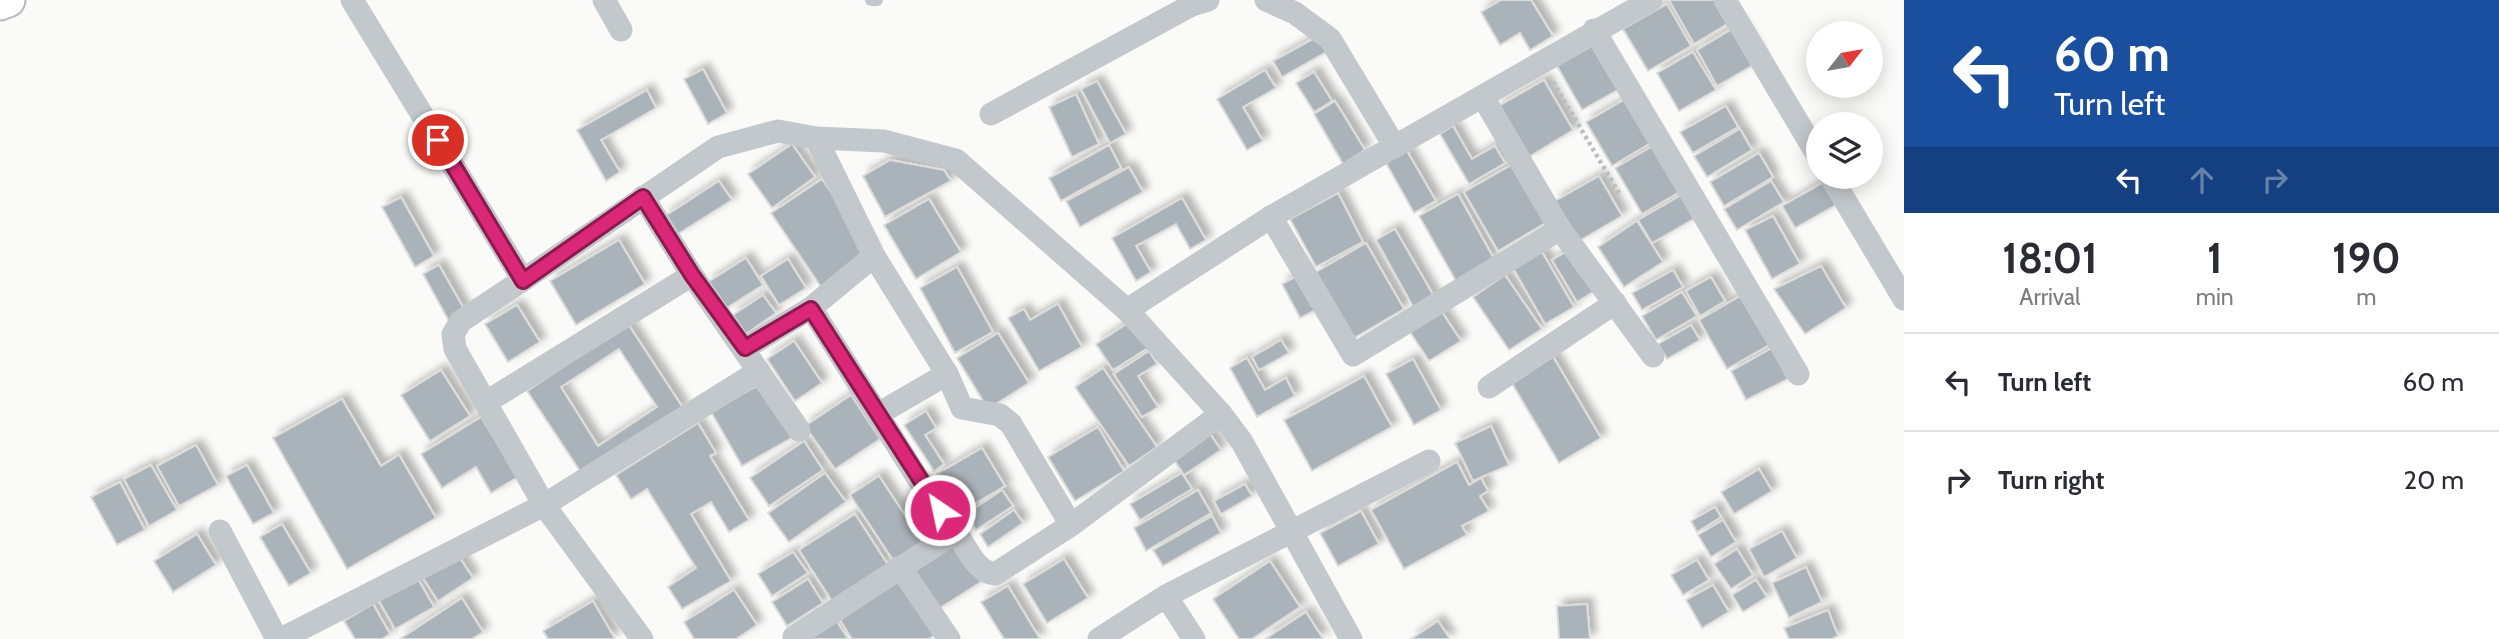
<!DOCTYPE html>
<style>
body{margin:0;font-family:Cabin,sans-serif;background:#f7f7f7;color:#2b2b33;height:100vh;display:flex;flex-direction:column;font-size:26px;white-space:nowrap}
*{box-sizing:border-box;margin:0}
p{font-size:23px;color:#7c7c81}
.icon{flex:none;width:38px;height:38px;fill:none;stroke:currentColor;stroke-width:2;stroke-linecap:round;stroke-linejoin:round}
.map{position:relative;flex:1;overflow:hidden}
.panel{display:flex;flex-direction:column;background:#fff;width:595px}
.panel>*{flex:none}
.guide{background:#1a4fa0;color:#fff;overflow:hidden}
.needle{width:46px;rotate:59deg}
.fabs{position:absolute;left:1806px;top:21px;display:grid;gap:14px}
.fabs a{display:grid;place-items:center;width:77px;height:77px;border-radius:50%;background:#fff;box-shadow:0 4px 18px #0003;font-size:35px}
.pin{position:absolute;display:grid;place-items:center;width:60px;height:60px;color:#fff;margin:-30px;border:4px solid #fff;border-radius:50%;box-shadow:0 2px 7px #0007}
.me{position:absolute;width:77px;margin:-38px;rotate:326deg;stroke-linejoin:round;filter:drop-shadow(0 0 5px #0008)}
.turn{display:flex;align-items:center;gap:24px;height:147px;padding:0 35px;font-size:32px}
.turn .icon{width:91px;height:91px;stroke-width:2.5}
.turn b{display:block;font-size:49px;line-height:60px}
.lanes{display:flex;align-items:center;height:66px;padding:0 35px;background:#0003;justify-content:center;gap:35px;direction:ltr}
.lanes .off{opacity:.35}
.eta{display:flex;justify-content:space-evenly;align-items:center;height:119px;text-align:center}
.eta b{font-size:42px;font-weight:800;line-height:49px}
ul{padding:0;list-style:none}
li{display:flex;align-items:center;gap:21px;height:98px;padding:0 35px;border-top:2px solid #e1e1e2}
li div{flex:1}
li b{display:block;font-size:26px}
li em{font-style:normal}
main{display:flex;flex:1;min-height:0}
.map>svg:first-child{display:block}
.building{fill:#aab3b9;stroke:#dcdcda;stroke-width:2;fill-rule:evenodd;filter:url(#shadow)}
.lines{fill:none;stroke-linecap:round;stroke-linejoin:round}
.secondary-casing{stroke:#b3babf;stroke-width:37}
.path{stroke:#bbbfc2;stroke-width:4.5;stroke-dasharray:3.5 3.5;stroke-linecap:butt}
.lane{stroke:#c3c8cc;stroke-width:12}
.street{stroke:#c3c8cc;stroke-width:23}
.secondary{stroke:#fff;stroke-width:33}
.route-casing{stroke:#8e194d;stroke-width:18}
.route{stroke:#db2777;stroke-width:12}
</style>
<main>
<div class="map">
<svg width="1904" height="639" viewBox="0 0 1904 639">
<defs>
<filter id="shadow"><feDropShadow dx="6" dy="-6" stdDeviation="3.5" flood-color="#0004"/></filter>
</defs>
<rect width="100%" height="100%" fill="#fafaf8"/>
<!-- building -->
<g class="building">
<path d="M1501,0H1531L1553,36L1530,50L1520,33L1500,45L1481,12Z"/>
<path d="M1669,0H1720L1732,21L1694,44Z"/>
<path d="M1667,4L1691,46L1648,71L1623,29Z"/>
<path d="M1739,25L1760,61L1717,86L1697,50Z"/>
<path d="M1320,35L1328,51L1282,77L1273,61Z"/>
<path d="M1597,43L1623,87L1582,110L1557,66Z"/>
<path d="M1693,52L1716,90L1679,111L1657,73Z"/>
<path d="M703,69L727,113L708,124L684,79Z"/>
<path d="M1265,70L1276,88L1243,107L1263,141L1247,150L1217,99Z"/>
<path d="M1314,72L1332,101L1314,112L1296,83Z"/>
<path d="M1544,80L1573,130L1527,158L1497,107Z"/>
<path d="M1097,81L1126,134L1110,143L1081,89Z"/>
<path d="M647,90L656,108L601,140L620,172L606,181L577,130Z"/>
<path d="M1076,94L1099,144L1072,157L1049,107Z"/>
<path d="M1629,97L1654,141L1612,166L1586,122Z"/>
<path d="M1335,101L1365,150L1343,164L1314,114Z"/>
<path d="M1726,106L1738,127L1693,153L1680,132Z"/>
<path d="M1453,126L1472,159L1495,146L1505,163L1469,184L1440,134Z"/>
<path d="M1740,129L1752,150L1707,177L1694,156Z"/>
<path d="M792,144L815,177L772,208L748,174Z"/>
<path d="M1656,144L1683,190L1642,214L1615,168Z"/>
<path d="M1109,145L1121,168L1061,201L1049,178Z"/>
<path d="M1407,151L1436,201L1414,213L1386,163Z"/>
<path d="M1759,153L1773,177L1724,206L1710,182Z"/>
<path d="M890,160L944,170L951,181L885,217L863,176Z"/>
<path d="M1513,164L1547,222L1498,251L1464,192Z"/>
<path d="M1129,167L1143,192L1080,227L1066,201Z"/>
<path d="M1599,176L1622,216L1579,241L1555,201Z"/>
<path d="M1831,178L1843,201L1795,228L1782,206Z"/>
<path d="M822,179L872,253L821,287L771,213Z"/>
<path d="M719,181L732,200L678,234L665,216Z"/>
<path d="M1771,181L1784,202L1737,230L1724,209Z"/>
<path d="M1338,193L1363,242L1316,267L1290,219Z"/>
<path d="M1458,194L1494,259L1456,281L1419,216Z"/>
<path d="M1683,194L1697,217L1652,243L1638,220Z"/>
<path d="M401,197L434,256L415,267L382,207Z"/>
<path d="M1182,198L1206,240L1190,249L1176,224L1136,246L1151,272L1136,281L1112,238Z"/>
<path d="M929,199L961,252L916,279L884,225Z"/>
<path d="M1773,216L1800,264L1772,279L1745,230Z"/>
<path d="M1637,221L1663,262L1624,287L1598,247Z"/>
<path d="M1395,229L1436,300L1416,312L1376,240Z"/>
<path d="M619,240L645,284L576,325L550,281Z"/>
<path d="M1366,243L1404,309L1354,338L1316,272Z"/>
<path d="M1571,249L1596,290L1577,302L1552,260Z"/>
<path d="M1542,252L1574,307L1545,324L1513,268Z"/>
<path d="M746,258L763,285L725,309L708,282Z"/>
<path d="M788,259L806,288L779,305L761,276Z"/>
<path d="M439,265L467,314L450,323L423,274Z"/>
<path d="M1821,266L1846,308L1805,334L1774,289Z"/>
<path d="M957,267L993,332L955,353L920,288Z"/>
<path d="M1673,270L1683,287L1642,310L1632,293Z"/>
<path d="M1302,273L1320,308L1300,318L1282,284Z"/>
<path d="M1505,275L1542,329L1509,350L1473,297Z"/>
<path d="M1711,277L1725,301L1700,316L1686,291Z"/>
<path d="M1682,292L1697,316L1656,340L1642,316Z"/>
<path d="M763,295L776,313L746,334L733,315Z"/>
<path d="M1742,295L1771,344L1727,369L1699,320Z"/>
<path d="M1058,304L1082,347L1039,371L1008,318L1024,309L1030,320Z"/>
<path d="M517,305L540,342L508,362L485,324Z"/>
<path d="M1440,309L1461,341L1429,361L1408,329Z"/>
<path d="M1134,319L1151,346L1113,370L1096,344Z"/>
<path d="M628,324L683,408L582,474L527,391ZM619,349L657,407L598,446L561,387Z"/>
<path d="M1691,325L1700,340L1667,359L1658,344Z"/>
<path d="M998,333L1029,383L988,409L957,358Z"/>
<path d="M1281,340L1289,353L1259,370L1252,357Z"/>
<path d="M794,341L822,383L795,401L767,359Z"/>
<path d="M1772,348L1788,379L1746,400L1731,371Z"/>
<path d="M1149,351L1157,364L1138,376L1158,407L1142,417L1114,374Z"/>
<path d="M1552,355L1601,438L1559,463L1510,380Z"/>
<path d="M1247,358L1265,390L1286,378L1295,396L1257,417L1230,368Z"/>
<path d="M1413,359L1441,410L1414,425L1386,374Z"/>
<path d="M1103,368L1157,447L1129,466L1075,387Z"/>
<path d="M441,370L470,416L430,441L401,395Z"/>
<path d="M1364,376L1392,427L1312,471L1284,420Z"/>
<path d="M764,382L795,436L742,466L711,412Z"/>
<path d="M851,395L880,439L835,469L805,426Z"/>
<path d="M342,399L381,466L399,455L436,518L347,569L273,438Z"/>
<path d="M926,411L936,428L925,435L944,464L934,471L904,425Z"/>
<path d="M481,417L518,477L491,493L476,467L442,488L421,454Z"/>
<path d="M698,423L716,453L710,456L749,520L729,532L711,502L691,514L731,581L682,609L668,587L696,568L647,489L631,499L616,475Z"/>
<path d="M1491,426L1509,465L1473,481L1455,443Z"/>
<path d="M1098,427L1124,471L1075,501L1048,457Z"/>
<path d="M1208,431L1221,450L1184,475L1171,455Z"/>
<path d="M804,441L823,470L769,506L750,478Z"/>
<path d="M196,445L218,485L179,506L157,466Z"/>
<path d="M982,448L1005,486L959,513L937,474Z"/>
<path d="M1457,462L1469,485L1481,478L1488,491L1480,496L1489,511L1462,526L1467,535L1404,569L1371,510Z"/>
<path d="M151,465L177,510L149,526L124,479Z"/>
<path d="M247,465L274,513L253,524L226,476Z"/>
<path d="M1759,469L1772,491L1734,514L1721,492Z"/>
<path d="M825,473L846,502L789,542L768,513Z"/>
<path d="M1182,473L1192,489L1140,520L1130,504Z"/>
<path d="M879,476L926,547L897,566L850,495Z"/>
<path d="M120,482L145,530L117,545L91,497Z"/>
<path d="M1245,484L1252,496L1221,514L1214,501Z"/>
<path d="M1002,490L1013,506L976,530L966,514Z"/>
<path d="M1198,490L1211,513L1146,551L1134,528Z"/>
<path d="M1715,507L1721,517L1697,532L1691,521Z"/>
<path d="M1014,510L1023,523L988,547L980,534Z"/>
<path d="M1361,511L1379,544L1338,566L1320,533Z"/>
<path d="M855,514L888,565L832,601L799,550Z"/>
<path d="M1212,516L1221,533L1163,566L1153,550Z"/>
<path d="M1723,520L1736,542L1711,557L1698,535Z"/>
<path d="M282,524L311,573L289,586L260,537Z"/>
<path d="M1782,531L1797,558L1764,577L1749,549Z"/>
<path d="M197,534L216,565L173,592L154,561Z"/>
<path d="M955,542L981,582L935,611L910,571Z"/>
<path d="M1737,549L1753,575L1731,589L1714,564Z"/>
<path d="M456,552L473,578L438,601L421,575Z"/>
<path d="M793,552L808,573L772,596L758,574Z"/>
<path d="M1064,559L1088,598L1047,623L1023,584Z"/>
<path d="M1697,560L1709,580L1683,595L1671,575Z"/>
<path d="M1270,561L1300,607L1252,639H1239L1213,599Z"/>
<path d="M1806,567L1822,602L1789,618L1772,583Z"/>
<path d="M417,577L434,607L395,629L378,599Z"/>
<path d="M903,578L939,632L929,639H852L840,620Z"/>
<path d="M808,579L823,603L787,626L772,602Z"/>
<path d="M1756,580L1767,597L1743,612L1732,595Z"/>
<path d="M1713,585L1729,612L1702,628L1686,600Z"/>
<path d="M1008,586L1040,639H1004L981,602Z"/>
<path d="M734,590L757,625L736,639H694L684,622Z"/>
<path d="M462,598L483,632L472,639H400Z"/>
<path d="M593,601L615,639H548L543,631Z"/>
<path d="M373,604L390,634L382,639H355L344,621Z"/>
<path d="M1587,604L1590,639H1559L1557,606Z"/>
<path d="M1828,610L1838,636L1832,639H1789L1784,628Z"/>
<path d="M1306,612L1323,639H1265Z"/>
<path d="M836,620L848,639H806Z"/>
<path d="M1438,621L1450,639H1411Z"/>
</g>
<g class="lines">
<defs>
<path id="secondary" d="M0,3L8,0"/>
</defs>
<!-- secondary casing -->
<use href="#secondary" class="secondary-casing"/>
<!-- path -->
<path class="path" d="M1553,82L1619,193"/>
<!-- lane -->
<path class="lane" d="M871,0H877"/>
<!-- street -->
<g class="street">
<path d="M352,0L523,280L461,321L453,334L455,349L544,505L642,639"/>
<path d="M604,0L621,30"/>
<path d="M1266,0L1295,13L1330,39L1395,147"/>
<path d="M1725,0L1818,156"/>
<path d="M1594,30L1798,374"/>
<path d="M991,114L1192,5L1208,0"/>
<path d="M816,138L874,256L947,374L962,408L1000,415L1011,424L1071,525L1221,414"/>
<path d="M1831,177L1904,299"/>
<path d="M643,197L692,275L799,430"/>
<path d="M1271,217L1353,355L1560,229L1483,97"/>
<path d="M1560,229L1653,356"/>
<path d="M523,280L718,147L778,131L816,138L884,141L956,160L1127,310L1221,414L1242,442L1351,639"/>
<path d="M1127,310L1271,217L1651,0"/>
<path d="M745,348L811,308L874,256"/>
<path d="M1489,387L1615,303"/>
<path d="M488,401L692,275"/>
<path d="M878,414L947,374"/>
<path d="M220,531L277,639"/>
<path d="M956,532C966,547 976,572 995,574L1071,525"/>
<path d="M900,567L949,639"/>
<path d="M1166,596L1194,639"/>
<path d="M794,637L956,532L917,477L811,308"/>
<path d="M281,639L544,505L759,371"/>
<path d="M1099,639L1166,596L1429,461"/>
</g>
<!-- secondary -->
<use href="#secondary" class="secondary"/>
</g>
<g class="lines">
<defs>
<path id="route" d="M438,140L523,281L643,197L692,275L745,348L811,309L940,510"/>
</defs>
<!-- route casing -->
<use href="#route" class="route-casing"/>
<!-- route -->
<use href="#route" class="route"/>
</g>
</svg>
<div class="fabs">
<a><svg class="needle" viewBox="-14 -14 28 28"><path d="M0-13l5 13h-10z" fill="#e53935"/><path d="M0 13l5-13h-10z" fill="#7c7c81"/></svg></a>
<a><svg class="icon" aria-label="layers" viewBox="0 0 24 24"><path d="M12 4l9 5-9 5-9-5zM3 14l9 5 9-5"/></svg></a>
</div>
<div class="pin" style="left:438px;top:140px;background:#d93025"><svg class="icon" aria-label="arrive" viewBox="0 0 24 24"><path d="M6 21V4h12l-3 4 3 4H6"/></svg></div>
<svg class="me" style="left:940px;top:510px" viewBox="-20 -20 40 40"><circle r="17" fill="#db2777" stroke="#fff" stroke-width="3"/><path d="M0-11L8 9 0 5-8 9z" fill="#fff"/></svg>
</div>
<section class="panel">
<div class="guide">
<div class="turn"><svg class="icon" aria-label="left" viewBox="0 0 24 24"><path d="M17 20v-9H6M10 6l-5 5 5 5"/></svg><div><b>60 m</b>Turn left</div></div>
<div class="lanes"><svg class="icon" aria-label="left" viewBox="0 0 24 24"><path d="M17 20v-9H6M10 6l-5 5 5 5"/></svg><svg class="icon off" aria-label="ahead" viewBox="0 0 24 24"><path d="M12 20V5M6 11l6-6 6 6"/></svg><svg class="icon off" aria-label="right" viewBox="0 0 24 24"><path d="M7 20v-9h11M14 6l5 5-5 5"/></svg></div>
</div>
<div class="eta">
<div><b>18:01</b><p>Arrival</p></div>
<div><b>1</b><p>min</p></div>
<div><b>190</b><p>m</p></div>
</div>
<ul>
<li><svg class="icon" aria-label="left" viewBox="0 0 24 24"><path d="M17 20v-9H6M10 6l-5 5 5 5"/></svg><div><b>Turn left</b></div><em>60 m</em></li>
<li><svg class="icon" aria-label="right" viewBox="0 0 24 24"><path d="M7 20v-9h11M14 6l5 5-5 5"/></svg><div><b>Turn right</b></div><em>20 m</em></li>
</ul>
</section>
</main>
